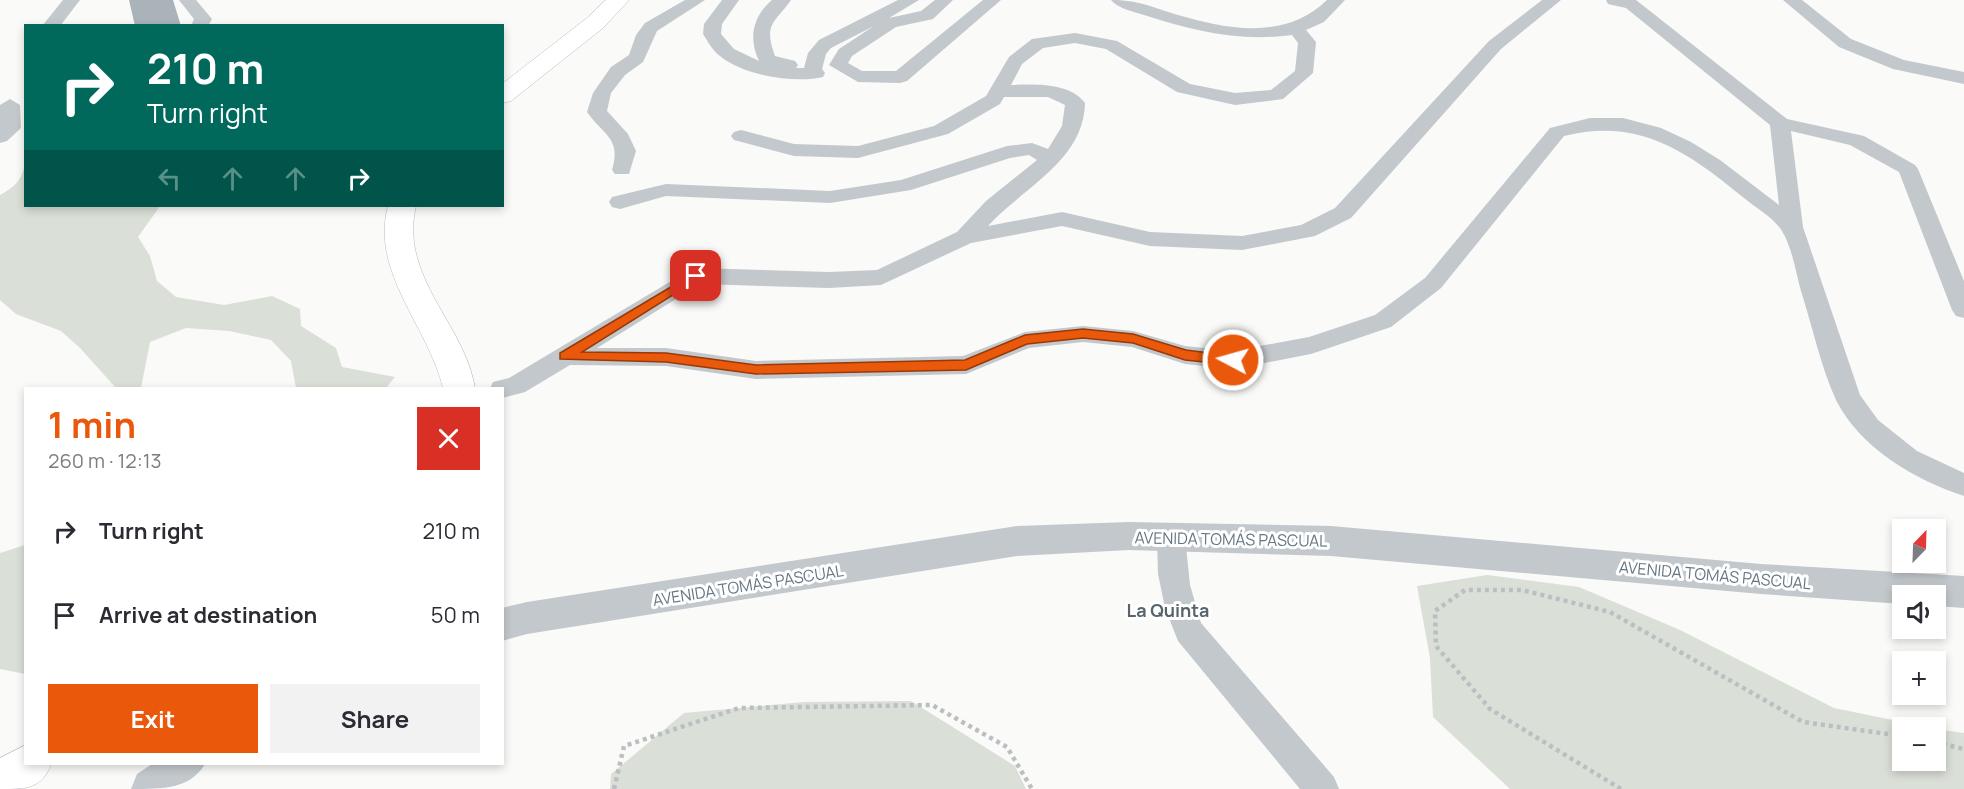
<!DOCTYPE html>
<meta charset="utf-8">
<style>
body{margin:0;font-family:Manrope,sans-serif;background:#f2f2f3;color:#2b2b33;height:100vh;display:flex;flex-direction:column;font-size:22px;white-space:nowrap}
*{box-sizing:border-box;margin:0}
p{font-size:20px;color:#7c7c81}
.icon{flex:none;width:33px;height:33px;fill:none;stroke:currentColor;stroke-width:2;stroke-linecap:round;stroke-linejoin:round}
.map{position:relative;flex:1;overflow:hidden}
.drawer{position:absolute;left:24px;top:387px;width:480px;height:378px;display:flex;flex-direction:column;background:#fff;border-radius:0px;box-shadow:0 3px 9px #0003}
.drawer>*{flex:none}
.top-card{position:absolute;left:24px;top:24px;width:480px;height:183px;border-radius:0px;box-shadow:0 3px 9px #0003;background:#00695c;color:#fff;overflow:hidden}
.needle{width:39px;rotate:23deg}
.fabs{position:absolute;left:1892px;top:519px;display:grid;gap:12px}
.fabs a{display:grid;place-items:center;width:54px;height:54px;border-radius:0px;background:#fff;box-shadow:0 3px 9px #0003;font-size:30px}
.pin{position:absolute;display:grid;place-items:center;width:51px;height:51px;color:#fff;margin:-26px;border-radius:12px;box-shadow:0 3px 9px #0006}
.me{position:absolute;width:66px;margin:-33px;rotate:276deg;stroke-linejoin:round;filter:drop-shadow(0 0 4px #0008)}
.turn{display:flex;align-items:center;gap:21px;height:126px;padding:0 24px;font-size:27px}
.turn .icon{width:78px;height:78px;stroke-width:2.5}
.turn b{display:block;font-size:42px;line-height:51px}
.lanes{display:flex;align-items:center;height:57px;padding:0 24px;background:#0003;justify-content:center;gap:30px;direction:ltr}
.lanes .off{opacity:.35}
.round{display:grid;place-items:center;flex:none;width:63px;height:63px;border-radius:0px;background:#f2f2f3}
.summary{display:flex;align-items:center;justify-content:space-between;height:102px;padding:0 24px}
h1{font-size:36px;font-weight:700;line-height:45px;color:#ea580c}
.primary-button{display:flex;gap:12px;margin-top:auto;padding:12px 24px}
.primary-button a{flex:1;height:69px;border-radius:0px;background:#ea580c;color:#fff;font-size:24px;font-weight:700;line-height:69px;text-align:center}
.primary-button a+a{background:#f2f2f3;color:#2b2b33}
ul{padding:0;list-style:none}
li{display:flex;align-items:center;gap:18px;height:84px;padding:0 24px}
li div{flex:1}
li b{display:block;font-size:22px}
li em{font-style:normal}
.map>svg:first-child{display:block}
.green{fill:#dadfd7}
.building{fill:#aab3b9}
.lines{fill:none;stroke-linecap:round;stroke-linejoin:round}
.primary-casing{stroke:#b5babe;stroke-width:1}
.path{stroke:#bbbfc2;stroke-width:4.5;stroke-dasharray:4 4;stroke-linecap:butt}
.minor{fill:#c3c8cc;fill-rule:evenodd}
.tertiary{fill:#c3c8cc;fill-rule:evenodd}
.primary{fill:#fff;fill-rule:evenodd}
.route{fill:#ea580c;stroke:#983908;stroke-width:1.5}
.labels{text-anchor:middle;dominant-baseline:central;stroke-width:6;stroke-linejoin:round;paint-order:stroke}
.street-label{font-size:16px;fill:#657683;stroke:#fff}
.neighbourhood-label{font-size:18px;font-weight:bold;fill:#57646e;stroke:#fff}
</style>
<div class="map">
<svg width="1964" height="789" viewBox="0 0 1964 789">
<rect width="100%" height="100%" fill="#fafaf8"/>
<!-- green -->
<g class="green">
<path d="M25,162L26,206H160L138,237L150,256L157,281L176,297L224,305L272,296L300,309L301,326L336,348L342,367L395,377L386,388H296L291,361L271,340L229,331L186,328L150,342L141,388H116L80,348L61,331L16,314L0,300V195C15,187 23,179 25,162Z"/>
<path d="M25,545H26L25,674L0,669V553Z"/>
<path d="M1487,575L1579,587L1680,630L1834,708L1927,727L1902,728V760H1935V729L1964,733V789H1510L1433,717L1430,658L1417,586Z"/>
<path d="M911,701L1015,766L1026,789H610L611,774L684,713L804,702Z"/>
</g>
<!-- building -->
<path class="building" d="M129,0H173L181,26H135Z"/>
<g class="lines">
<defs>
<g id="primary">
<path d="M606,0H629L603,28L511,101L502,103V84L587,18Z"/>
<path d="M388,206H416C399,277 464,323 475,388H443C428,326 370,272 388,206Z"/>
<path d="M26,745V764H51C42,789 26,789 0,789V758Z"/>
</g>
</defs>
<!-- primary casing -->
<use href="#primary" class="primary-casing"/>
<!-- path -->
<g class="path">
<path d="M1935,742L1964,749"/>
<path d="M614,789L624,746L739,708L932,705L1007,747L1032,789"/>
<path d="M1621,789L1490,709L1436,646L1435,611L1465,590H1522L1610,612L1803,722L1902,736"/>
</g>
<!-- minor -->
<g class="minor">
<path d="M63,0H80L60,26H42Z"/>
<path d="M179,0H196L212,19L208,26H191L194,19Z"/>
<path d="M685,0H705L657,31L643,62L625,75L611,93L607,111L628,134L636,151L629,174H615L612,170C622,138 603,135 587,112L593,93L611,67L629,55L636,35L645,23Z"/>
<path d="M722,0H739L722,24L721,34L734,49L759,61C748,38 753,16 772,0H791C775,23 763,23 775,56L795,61L798,65L796,68H804L808,53L819,40L898,0H919L889,18L921,11L935,0H953L933,19L896,27L852,56L848,63L862,71H896L983,0H1001L907,81L900,83L858,82L829,65L839,49L874,26L831,48L826,54L822,69L825,73L823,77C795,84 742,75 720,56C713,51 708,42 703,34L704,24Z"/>
<path d="M1111,0C1139,0 1151,7 1178,15C1229,30 1286,40 1327,0H1345L1324,22L1306,30L1316,42L1313,73L1283,99L1235,105L1177,92L1106,49L1075,43L1043,48L1022,64L1011,85C1033,84 1070,82 1085,103C1084,161 1022,188 988,226L1062,212L1150,232L1242,236L1301,225L1335,208L1489,41L1542,0H1561L1501,49L1351,218L1315,236L1242,250L1150,246L1062,226L971,243L881,285L829,288L700,284L597,348H666L756,361L963,356L1025,332L1083,326L1133,331L1185,346L1233,351L1309,337L1375,315L1425,278L1550,128L1590,118H1623L1661,128L1691,142L1720,160L1779,205L1770,125L1626,8L1608,4L1606,0H1636L1787,119L1864,136L1915,165L1918,169L1964,281V318L1956,316L1952,310L1899,172L1850,145L1791,131L1803,227L1860,395L1878,420L1917,451L1964,473V496C1915,480 1860,448 1836,400C1821,368 1812,325 1801,291C1796,273 1792,247 1782,231C1775,219 1755,207 1744,198C1688,152 1639,117 1564,136L1441,288L1391,327L1311,354L1233,369L1185,364L1132,347L1083,342L1029,348L966,374L756,379L666,366L570,365L525,392L502,398V388H490L493,382L509,378L688,271L696,268L829,272L877,270L957,232L986,201L1037,160L1029,155L1010,158L911,190L830,203L666,196L620,209L612,207L609,202L612,197L666,184L830,191L901,180L1007,146L1032,143L1048,149L1062,126L1065,105L1048,97H1004L1000,104L948,134L858,158L794,156L734,140L731,136L734,132L741,130L794,144L858,146L934,126L986,96L1009,57L1032,39L1075,33L1117,41L1190,84L1235,93L1271,90L1295,71L1298,43L1292,35C1240,42 1193,31 1144,15C1134,12 1117,8 1111,0Z"/>
<path d="M1783,0H1802L1851,39L1904,60L1964,72V84L1893,69L1839,47Z"/>
<path d="M10,99L20,105L21,128L7,141L0,143V105Z"/>
<path d="M1171,525L1181,529L1185,537L1190,585L1201,623L1334,777L1339,789H1300L1178,641L1165,608L1158,574L1157,537L1161,529Z"/>
</g>
<!-- tertiary -->
<g class="tertiary">
<path d="M1129,522L1331,526L1761,564L1964,576V608L1935,606V596H1902V604L1761,594L1331,556L1129,550L1017,556L527,634L502,641V608L527,602L1017,526Z"/>
<path d="M152,764H205C190,789 163,789 131,789L137,774Z"/>
</g>
<!-- primary -->
<use href="#primary" class="primary"/>
</g>
<!-- route -->
<path class="route" d="M696,272L702,276L700,278L582,352L666,353L756,365L965,360L1025,335L1083,329L1133,334L1186,350L1233,356L1239,360L1233,365L1185,360L1133,343L1083,338L1027,344L966,370L756,374L666,362L560,359V353Z"/>
<g class="labels">
<!-- street labels -->
<g class="street-label">
<text transform="translate(1231 539) rotate(1)">AVENIDA TOMÁS PASCUAL</text>
<text transform="translate(1715 575) rotate(5)">AVENIDA TOMÁS PASCUAL</text>
<text transform="translate(748 585) rotate(-9)">AVENIDA TOMÁS PASCUAL</text>
</g>
<!-- neighbourhood labels -->
<g class="neighbourhood-label">
<text x="1168" y="610">La Quinta</text>
</g>
</g>
</svg>
<div class="fabs">
<a><svg class="needle" viewBox="-14 -14 28 28"><path d="M0-13l5 13h-10z" fill="#e53935"/><path d="M0 13l5-13h-10z" fill="#7c7c81"/></svg></a>
<a><svg class="icon" aria-label="sound" viewBox="0 0 24 24"><path d="M4 9h4l5-4v14l-5-4H4zM17 9q2 3 0 6"/></svg></a>
<a>+</a>
<a>−</a>
</div>
<div class="pin" style="left:696px;top:276px;background:#d93025"><svg class="icon" aria-label="arrive" viewBox="0 0 24 24"><path d="M6 21V4h12l-3 4 3 4H6"/></svg></div>
<svg class="me" style="left:1233px;top:360px" viewBox="-20 -20 40 40"><circle r="17" fill="#ea580c" stroke="#fff" stroke-width="3"/><path d="M0-11L8 9 0 5-8 9z" fill="#fff"/></svg>
<div class="top-card">
<div class="turn"><svg class="icon" aria-label="right" viewBox="0 0 24 24"><path d="M7 20v-9h11M14 6l5 5-5 5"/></svg><div><b>210 m</b>Turn right</div></div>
<div class="lanes"><svg class="icon off" aria-label="left" viewBox="0 0 24 24"><path d="M17 20v-9H6M10 6l-5 5 5 5"/></svg><svg class="icon off" aria-label="ahead" viewBox="0 0 24 24"><path d="M12 20V5M6 11l6-6 6 6"/></svg><svg class="icon off" aria-label="ahead" viewBox="0 0 24 24"><path d="M12 20V5M6 11l6-6 6 6"/></svg><svg class="icon" aria-label="right" viewBox="0 0 24 24"><path d="M7 20v-9h11M14 6l5 5-5 5"/></svg></div>
</div>
<section class="drawer">
<div class="summary"><div><h1>1 min</h1><p>260 m · 12:13</p></div><a class="round" style="background:#d93025;color:#fff"><svg class="icon" aria-label="close" viewBox="0 0 24 24"><path d="M6 6l12 12M18 6L6 18"/></svg></a></div>
<ul>
<li><svg class="icon" aria-label="right" viewBox="0 0 24 24"><path d="M7 20v-9h11M14 6l5 5-5 5"/></svg><div><b>Turn right</b></div><em>210 m</em></li>
<li><svg class="icon" aria-label="arrive" viewBox="0 0 24 24"><path d="M6 21V4h12l-3 4 3 4H6"/></svg><div><b>Arrive at destination</b></div><em>50 m</em></li>
</ul>
<div class="primary-button"><a>Exit</a><a>Share</a></div>
</section>
</div>
